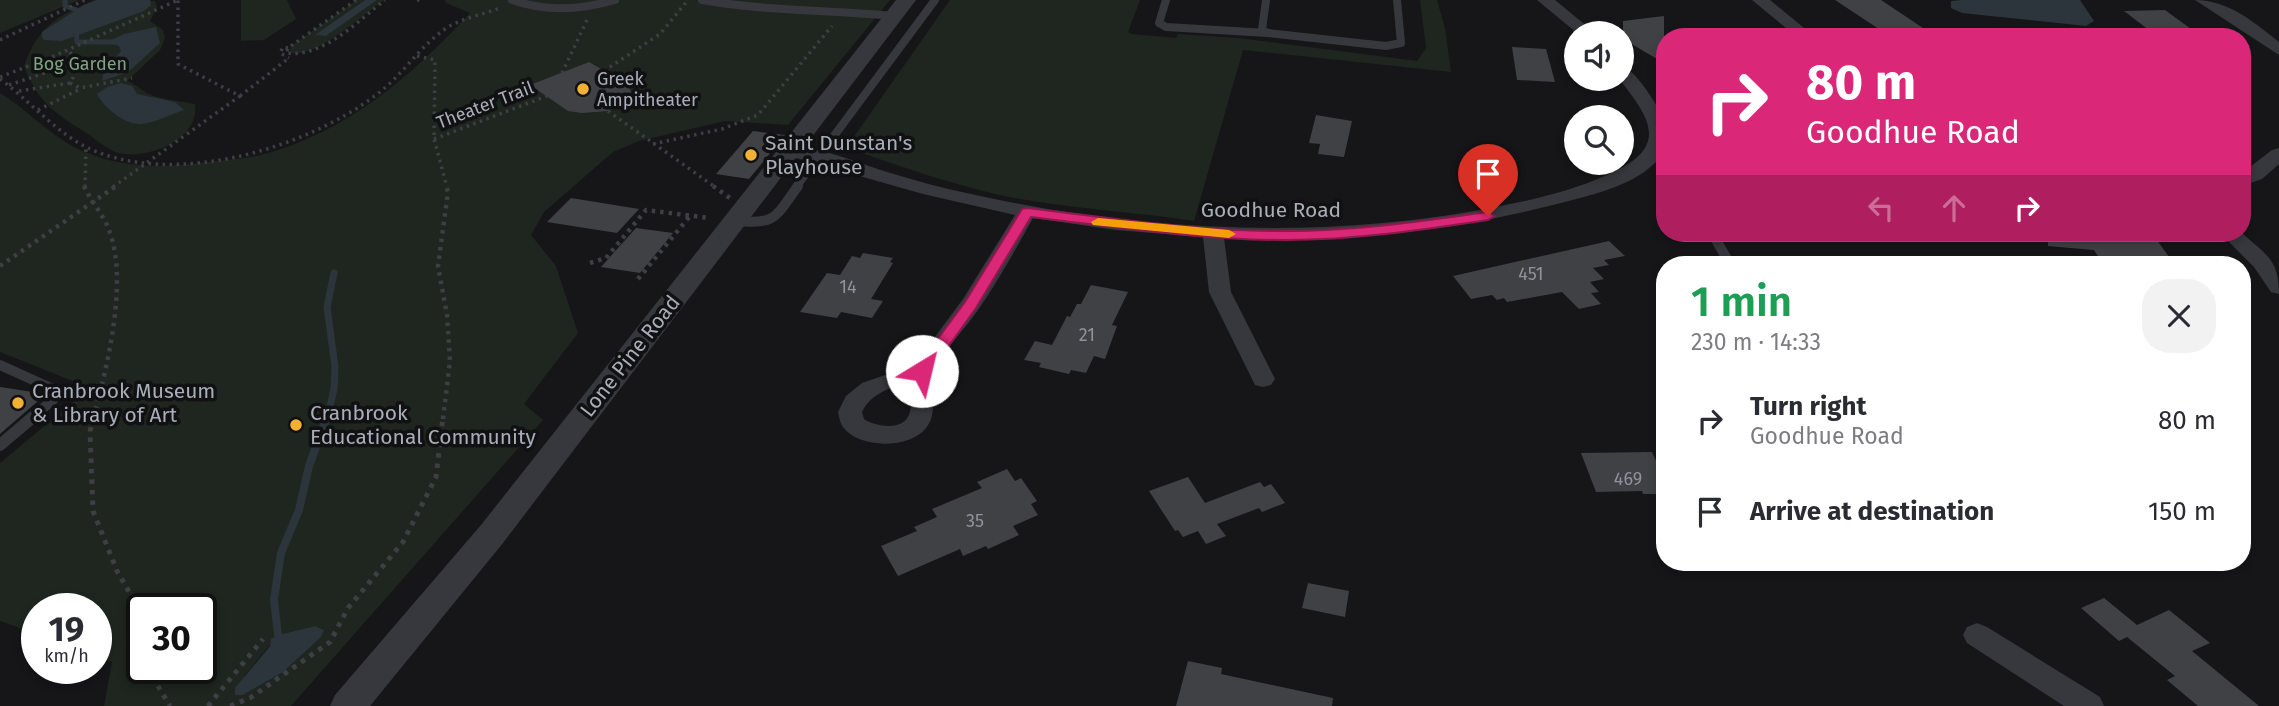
<!DOCTYPE html>
<meta charset="utf-8">
<style>
body{margin:0;font-family:"Fira Sans",sans-serif;background:#f2f2f3;color:#2b2b33;height:100vh;display:flex;flex-direction:column;font-size:26px;white-space:nowrap}
*{box-sizing:border-box;margin:0}
p{font-size:23px;color:#7c7c81}
.icon{flex:none;width:38px;height:38px;fill:none;stroke:currentColor;stroke-width:2;stroke-linecap:round;stroke-linejoin:round}
.map{position:relative;flex:1;overflow:hidden}
.drawer{position:absolute;left:1656px;top:256px;width:595px;height:315px;display:flex;flex-direction:column;background:#fff;border-radius:28px;box-shadow:0 4px 10px #0003}
.drawer>*{flex:none}
.hud{position:absolute;left:1656px;top:28px;width:595px;height:214px;border-radius:28px;box-shadow:0 4px 10px #0003;background:#db2777;color:#fff;overflow:hidden}
.controls{position:absolute;left:1564px;top:21px;display:grid;gap:14px}
.controls a{display:grid;place-items:center;width:70px;height:70px;border-radius:50%;background:#fff;box-shadow:0 4px 10px #0003;font-size:35px}
.speed{position:absolute;left:21px;top:593px;display:flex;gap:14px;font-size:35px;font-weight:700;text-align:center}
.speed>*{display:grid;place-content:center;width:91px;height:91px;border-radius:50%;background:#fff;box-shadow:0 4px 10px #0003;line-height:1}
.speed small{font-size:18px;font-weight:400}
.speed .limit{border:4px solid #111;border-radius:10px;background:#fff;color:#111}
.pin{position:absolute;display:grid;place-items:center;width:60px;height:60px;color:#fff;margin:-72px -30px;border-radius:50% 50% 50% 0;rotate:-45deg;box-shadow:0 0 7px #0007}
.pin .icon{rotate:45deg}
.me{position:absolute;width:77px;margin:-38px;rotate:36deg;stroke-linejoin:round;filter:drop-shadow(0 0 5px #0008)}
.turn{display:flex;align-items:center;gap:24px;height:147px;padding:0 35px;font-size:32px}
.turn .icon{width:91px;height:91px;stroke-width:2.5}
.turn b{display:block;font-size:49px;line-height:60px}
.lanes{display:flex;align-items:center;height:66px;padding:0 35px;background:#0003;justify-content:center;gap:35px;direction:ltr}
.lanes .off{opacity:.35}
.round{display:grid;place-items:center;flex:none;width:74px;height:74px;border-radius:28px;background:#f2f2f3}
.headline{display:flex;align-items:center;justify-content:space-between;height:119px;padding:0 35px}
h1{font-size:42px;font-weight:600;line-height:52px;color:#1e9e55}
ul{padding:0;list-style:none}
li{display:flex;align-items:center;gap:21px;height:91px;padding:0 35px}
li div{flex:1}
li b{display:block;font-size:26px}
li em{font-style:normal}
.map>svg:first-child{display:block}
.green{fill:#1e261f;fill-rule:evenodd}
.water{fill:#2c353c}
.lines{fill:none;stroke-linecap:round;stroke-linejoin:round}
.stream-far2{stroke:#2c353c;stroke-width:5}
.stream-far1{stroke:#2c353c;stroke-width:7}
.stream{stroke:#2c353c;stroke-width:8}
.building{fill:#404145}
.path-far2{stroke:#3d3f44;stroke-width:3.5;stroke-dasharray:2.5 4.5;stroke-linecap:butt}
.path-far1{stroke:#3d3f44;stroke-width:4.5;stroke-dasharray:3.5 5;stroke-linecap:butt}
.path{stroke:#3d3f44;stroke-width:5;stroke-dasharray:4.5 6;stroke-linecap:butt}
.service-far2{stroke:#37383d;stroke-width:8}
.service-far1{stroke:#37383d;stroke-width:10}
.service{stroke:#37383d;stroke-width:12}
.minor{fill:#37383d;fill-rule:evenodd}
.tertiary{fill:#37383d;fill-rule:evenodd}
.route{fill:#db2777;stroke:#8e194d;stroke-width:2}
.slow{fill:#f59e0b}
.poi-dot{fill:#f2b134;stroke:#111113;stroke-width:2.5}
.labels{text-anchor:middle;dominant-baseline:central;stroke-width:7;stroke-linejoin:round;paint-order:stroke}
.far-park-label{font-size:18px;fill:#7fa381;stroke:#111113}
.far-poi-label{font-size:18px;fill:#a8adb8;stroke:#111113;text-anchor:start}
.far-street-label{font-size:18px;fill:#a8adb8;stroke:#111113}
.number-label{font-size:18px;fill:#8e929b}
.poi-label{font-size:21px;fill:#a8adb8;stroke:#111113;text-anchor:start}
.street-label{font-size:21px;fill:#a8adb8;stroke:#111113}
</style>
<div class="map">
<svg width="2279" height="706" viewBox="0 0 2279 706">
<rect width="100%" height="100%" fill="#161618"/>
<!-- green -->
<g class="green">
<path d="M0,0H79L0,33Z"/>
<path d="M94,0L155,1L157,7L150,21L163,30L165,38L160,50L127,81C137,84 141,91 151,95C164,100 181,101 195,104C201,140 144,162 115,152C106,148 96,140 88,134C56,114 38,103 24,66C39,25 56,17 94,0Z"/>
<path d="M241,0H287L296,19L264,40L241,41Z"/>
<path d="M357,0H365L316,35L326,36L377,0H384C362,15 316,59 290,53L291,46Z"/>
<path d="M445,0H890L788,125L725,121L639,141L613,152L544,212L531,235L556,266L578,333L524,404L543,420L291,706H104L112,662L96,656V609H37V634L0,621V463L90,388L0,352V93C28,110 52,138 83,151C123,169 166,168 208,162C226,160 244,159 261,155C346,133 412,76 470,13L446,3ZM142,609H201V668H142ZM315,626L324,630L320,637L283,672L243,695H236L245,675L278,635Z"/>
<path d="M950,0H1140L1128,32L1131,34L1176,38L1178,34L1238,38L1417,61L1426,48L1420,0H1437L1445,28L1451,72L1243,50L1194,221C1134,212 1074,209 1014,198C957,187 901,166 846,148Z"/>
</g>
<!-- water -->
<g class="water">
<path d="M97,0H150L151,5L144,11L62,41L44,40L42,37V32L84,5Z"/>
<path d="M365,0H377L326,36L315,35Z"/>
<path d="M1962,0H2080L2094,21L2086,26L1962,13L1951,8V1Z"/>
<path d="M156,27L160,43L128,72L102,81L104,70L121,51L119,46L107,42L124,34Z"/>
<path d="M121,83L132,86L137,94L175,102L184,110C171,114 155,123 141,124C125,125 104,108 97,94L107,87Z"/>
<path d="M315,626L324,630L321,637L283,672L243,695H235V688L270,646L271,639L278,635Z"/>
</g>
<g class="lines">
<!-- stream-far2 -->
<g class="stream-far2">
<path d="M65,0V6L83,12"/>
<path d="M76,30L77,42H116"/>
</g>
<!-- stream-far1 -->
<path class="stream-far1" d="M327,419L334,389L335,367L327,307L334,273"/>
<!-- stream -->
<path class="stream" d="M278,635L274,600L281,553L299,510L309,466L327,417"/>
</g>
<!-- building -->
<g class="building">
<path d="M1835,0H1881L1929,32L1924,33L1930,37H1891Z"/>
<path d="M2165,10L2202,37H2158L2124,11Z"/>
<path d="M1664,16V63L1623,39V21Z"/>
<path d="M1512,47L1546,49L1555,82L1517,80Z"/>
<path d="M589,62L627,84L632,93L622,104L608,111L582,113L568,111L530,85Z"/>
<path d="M1316,115L1352,121L1344,157L1318,154L1320,144L1309,143Z"/>
<path d="M753,131L785,135L749,179L716,174Z"/>
<path d="M571,198L639,209L617,233L547,222Z"/>
<path d="M636,228L673,233L640,273L601,267Z"/>
<path d="M2048,233H2152L2174,264H2103L2094,250L2048,246Z"/>
<path d="M1609,241L1625,256L1604,260L1609,265L1593,268L1604,279L1590,282L1599,292L1591,293L1601,304L1579,309L1562,292L1507,302L1504,298L1497,300L1492,295L1471,299L1453,276Z"/>
<path d="M863,253L893,258L890,262L893,263L871,299L883,301L872,318L841,312L837,318L800,312L827,273L840,275L852,256L860,258Z"/>
<path d="M1091,285L1128,292L1112,325L1117,326L1105,359L1094,356L1086,373L1071,370L1069,374L1039,367L1041,363L1024,360L1035,341L1052,345L1067,316L1070,317L1077,304H1081Z"/>
<path d="M0,387L46,394L0,434Z"/>
<path d="M1652,452L1658,465L1664,464V494H1643L1642,491L1596,492L1581,453Z"/>
<path d="M1007,469L1015,481L1021,478L1037,501L1031,504L1038,515L1013,526L1019,535L988,549L986,546L963,556L960,549L898,576L881,546L917,531L914,527L937,517L932,509L982,488L977,482Z"/>
<path d="M1188,477L1205,503L1260,482L1264,487L1271,484L1285,503L1262,512L1259,508L1217,524L1226,536L1206,544L1198,531L1183,537L1178,530L1175,531L1149,491Z"/>
<path d="M1308,583L1349,591L1345,617L1302,608Z"/>
<path d="M2104,598L2137,625L2169,610L2210,643L2192,651L2259,706H2198L2167,680L2175,676L2127,637L2119,641L2081,608Z"/>
<path d="M1188,661L1222,668L1221,674L1333,698L1332,706H1176Z"/>
</g>
<g class="lines">
<!-- path-far2 -->
<g class="path-far2">
<path d="M356,0L288,48L286,53C323,58 358,21 385,0"/>
<path d="M417,0H420"/>
<path d="M0,40L85,0"/>
<path d="M288,48L283,47L280,53L289,58"/>
<path d="M417,56L435,60L434,139L447,187"/>
<path d="M604,71L660,34L688,0"/>
<path d="M562,73L587,20"/>
<path d="M0,77L52,57L178,0"/>
<path d="M0,79C29,100 55,132 88,148C173,188 305,149 376,95C402,76 419,47 445,29C461,18 482,15 500,8"/>
<path d="M70,83L80,88L132,78"/>
<path d="M9,85L75,63"/>
<path d="M19,91L70,83L78,69L69,50"/>
<path d="M240,96L289,58"/>
<path d="M38,110L80,89"/>
<path d="M608,111L715,187"/>
<path d="M434,139L547,96"/>
<path d="M653,144L722,129L758,115L832,26"/>
<path d="M85,187L86,146"/>
<path d="M113,187L240,96L178,64V0"/>
</g>
<!-- path-far1 -->
<g class="path-far1">
<path d="M84,186C91,202 105,216 110,233C128,283 107,368 93,419"/>
<path d="M713,186L730,198"/>
<path d="M590,263L606,258L646,210L709,218"/>
<path d="M0,266L116,186"/>
<path d="M638,279L690,216"/>
<path d="M443,419L450,361L447,315L438,266L448,192L446,186"/>
</g>
<!-- path -->
<g class="path">
<path d="M94,417L90,431L93,511L117,571L139,609L142,630"/>
<path d="M147,668L170,706"/>
<path d="M208,706L263,639"/>
<path d="M230,706L250,698L330,642L348,608L403,542L436,477L443,417"/>
</g>
<!-- service-far2 -->
<g class="service-far2">
<path d="M512,0C546,12 581,10 615,0"/>
<path d="M702,0C765,11 829,10 893,16"/>
<path d="M1166,0L1159,23L1166,27L1268,33"/>
<path d="M1266,0L1262,30L1268,33L1386,46L1401,43L1397,0"/>
<path d="M796,187L935,0"/>
</g>
<!-- service-far1 -->
<g class="service-far1">
<path d="M735,221C777,225 775,217 798,186"/>
<path d="M1712,233L1730,264"/>
<path d="M0,365L53,389V400L30,419"/>
</g>
<!-- service -->
<path class="service" d="M0,445L33,417"/>
<!-- minor -->
<g class="minor">
<path d="M1537,0H1555L1595,33H1577Z"/>
<path d="M1752,0H1770L1815,37H1797Z"/>
<path d="M2195,0C2228,0 2254,22 2279,42V55Z"/>
<path d="M1622,66C1635,69 1662,110 1664,123C1666,132 1664,142 1664,151C1645,184 1592,195 1557,204C1448,232 1336,244 1224,238L1231,292L1275,379L1271,385L1263,387L1255,385L1209,292L1203,237L1116,230L1033,218C1016,249 998,281 978,310C965,329 947,346 936,366C926,386 941,409 926,428C910,449 859,449 843,427C840,423 839,417 838,412L846,396L862,383L914,365L963,299L1015,215L923,194L782,154L780,150L782,146C804,141 861,164 884,171C913,180 942,188 971,194C1136,231 1313,240 1480,210C1523,202 1567,193 1607,175C1667,149 1655,123 1619,79H1622ZM909,382C910,392 912,403 910,412C905,432 876,427 864,419L862,412C870,394 891,387 909,382Z"/>
<path d="M2279,148V164L2262,179L2242,186V173L2272,150Z"/>
<path d="M2220,233H2242C2266,255 2279,259 2279,294L2271,292L2254,267Z"/>
<path d="M1977,623L1987,627L2100,697L2104,706H2064L1967,643L1963,635L1967,627Z"/>
</g>
<!-- tertiary -->
<path class="tertiary" d="M896,0H916L503,543L370,706H330L335,695L481,525Z"/>
</g>
<!-- route -->
<path class="route" d="M1027,208C1113,218 1200,232 1287,231C1355,231 1421,221 1488,212L1495,216L1488,220C1421,230 1354,240 1286,240C1201,240 1116,227 1031,217L976,308L928,375H917L914,371L917,367L965,302L1022,209Z"/>
<!-- slow -->
<path class="slow" d="M1098,218L1229,230L1236,234L1229,238L1093,225L1091,222Z"/>
<!-- markers -->
<g class="poi-dot">
<circle cx="583" cy="89" r="7"/>
<circle cx="751" cy="155" r="7"/>
<circle cx="18" cy="403" r="7"/>
<circle cx="296" cy="425" r="7"/>
</g>
<g class="labels">
<!-- far-park labels -->
<g class="far-park-label">
<text x="80" y="64">Bog Garden</text>
</g>
<!-- far-poi labels -->
<g class="far-poi-label">
<text x="597" y="79">Greek<tspan x="597" dy="21">Ampitheater</tspan></text>
</g>
<!-- far-street labels -->
<g class="far-street-label">
<text transform="translate(485 105) rotate(-21)">Theater Trail</text>
</g>
<!-- number labels -->
<g class="number-label">
<text x="1531" y="274">451</text>
<text x="848" y="287">14</text>
<text x="1087" y="335">21</text>
<text x="1628" y="479">469</text>
<text x="975" y="521">35</text>
</g>
<!-- poi labels -->
<g class="poi-label">
<text x="765" y="143">Saint Dunstan's<tspan x="765" dy="24">Playhouse</tspan></text>
<text x="32" y="391">Cranbrook Museum<tspan x="32" dy="24">&amp; Library of Art</tspan></text>
<text x="310" y="413">Cranbrook<tspan x="310" dy="24">Educational Community</tspan></text>
</g>
<!-- street labels -->
<g class="street-label">
<text x="1271" y="210">Goodhue Road</text>
<text transform="translate(630 356) rotate(-52)">Lone Pine Road</text>
</g>
</g>
</svg>
<div class="controls">
<a><svg class="icon" aria-label="sound" viewBox="0 0 24 24"><path d="M4 9h4l5-4v14l-5-4H4zM17 9q2 3 0 6"/></svg></a>
<a><svg class="icon" aria-label="search" viewBox="0 0 24 24"><circle cx="10" cy="10" r="6"/><path d="M15 15l6 6"/></svg></a>
</div>
<div class="speed"><div>19<small>km/h</small></div><div class="limit">30</div></div>
<div class="pin" style="left:1488px;top:216px;background:#d93025"><svg class="icon" aria-label="arrive" viewBox="0 0 24 24"><path d="M6 21V4h12l-3 4 3 4H6"/></svg></div>
<svg class="me" style="left:922px;top:371px" viewBox="-20 -20 40 40"><circle r="19" fill="#fff"/><path d="M0-13L10 11 0 6-10 11z" fill="#db2777"/></svg>
<div class="hud">
<div class="turn"><svg class="icon" aria-label="right" viewBox="0 0 24 24"><path d="M7 20v-9h11M14 6l5 5-5 5"/></svg><div><b>80 m</b>Goodhue Road</div></div>
<div class="lanes"><svg class="icon off" aria-label="left" viewBox="0 0 24 24"><path d="M17 20v-9H6M10 6l-5 5 5 5"/></svg><svg class="icon off" aria-label="ahead" viewBox="0 0 24 24"><path d="M12 20V5M6 11l6-6 6 6"/></svg><svg class="icon" aria-label="right" viewBox="0 0 24 24"><path d="M7 20v-9h11M14 6l5 5-5 5"/></svg></div>
</div>
<section class="drawer">
<div class="headline"><div><h1>1 min</h1><p>230 m · 14:33</p></div><a class="round"><svg class="icon" aria-label="close" viewBox="0 0 24 24"><path d="M6 6l12 12M18 6L6 18"/></svg></a></div>
<ul>
<li><svg class="icon" aria-label="right" viewBox="0 0 24 24"><path d="M7 20v-9h11M14 6l5 5-5 5"/></svg><div><b>Turn right</b><p>Goodhue Road</p></div><em>80 m</em></li>
<li><svg class="icon" aria-label="arrive" viewBox="0 0 24 24"><path d="M6 21V4h12l-3 4 3 4H6"/></svg><div><b>Arrive at destination</b></div><em>150 m</em></li>
</ul>
</section>
</div>
